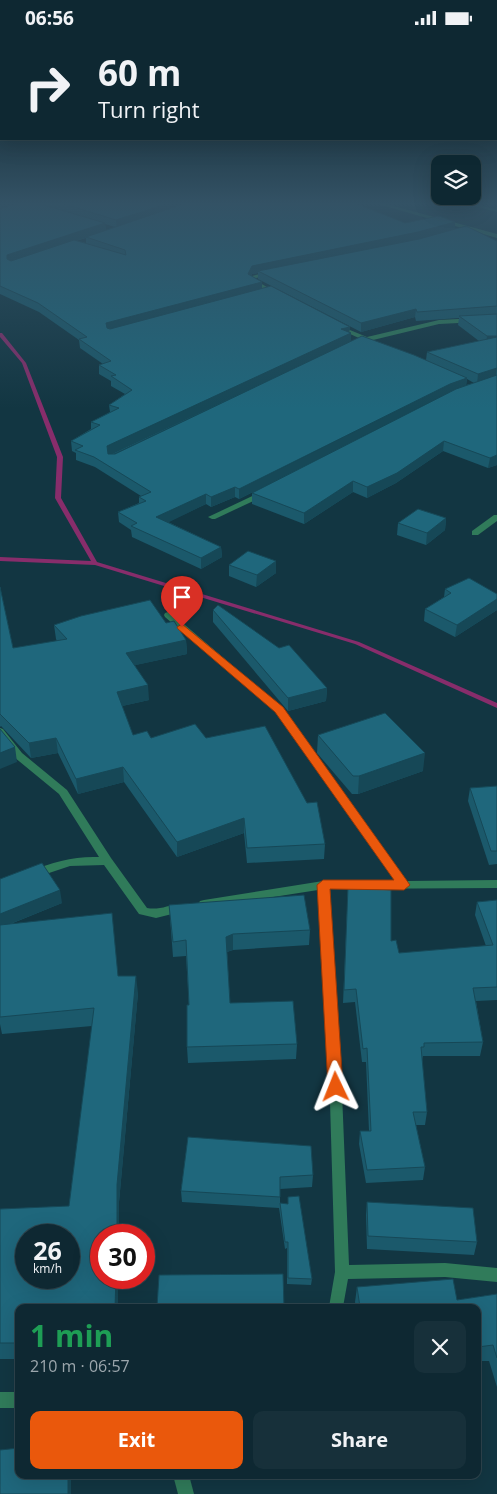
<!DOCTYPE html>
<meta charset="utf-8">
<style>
body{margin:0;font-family:"Open Sans",sans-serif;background:#17303a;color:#f1f3f6;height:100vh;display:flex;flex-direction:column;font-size:19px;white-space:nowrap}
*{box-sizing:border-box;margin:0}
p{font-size:16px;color:#9ba6ac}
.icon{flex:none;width:28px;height:28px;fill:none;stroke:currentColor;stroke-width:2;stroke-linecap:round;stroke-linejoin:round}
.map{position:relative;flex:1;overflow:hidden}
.panel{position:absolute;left:15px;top:1269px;width:466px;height:175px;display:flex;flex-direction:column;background:#0e2832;border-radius:10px;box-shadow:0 5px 20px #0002,0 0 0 1px #2e444d}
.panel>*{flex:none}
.top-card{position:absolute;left:0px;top:0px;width:498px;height:105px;box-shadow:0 5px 20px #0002,0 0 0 1px #2e444d;background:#0e2832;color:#f1f3f6;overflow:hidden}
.controls{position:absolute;left:431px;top:120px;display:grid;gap:10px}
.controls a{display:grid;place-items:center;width:50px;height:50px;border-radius:10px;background:#0e2832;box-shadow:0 5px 20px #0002,0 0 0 1px #2e444d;font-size:25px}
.speed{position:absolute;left:15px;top:1189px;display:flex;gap:10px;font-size:25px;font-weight:700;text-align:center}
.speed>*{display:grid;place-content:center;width:65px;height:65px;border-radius:50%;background:#0e2832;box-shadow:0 5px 20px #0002,0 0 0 1px #2e444d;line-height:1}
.speed small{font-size:12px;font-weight:400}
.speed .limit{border:8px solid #d22;background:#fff;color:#111}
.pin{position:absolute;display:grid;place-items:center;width:42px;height:42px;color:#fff;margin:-51px -21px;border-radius:50% 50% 50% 0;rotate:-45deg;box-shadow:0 0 5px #0007}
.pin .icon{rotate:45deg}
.me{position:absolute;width:55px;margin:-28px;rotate:358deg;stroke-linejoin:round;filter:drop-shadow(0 0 4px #0008)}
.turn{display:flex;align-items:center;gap:18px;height:105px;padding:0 15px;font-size:22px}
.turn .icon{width:65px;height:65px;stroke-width:2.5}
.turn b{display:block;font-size:35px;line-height:42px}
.round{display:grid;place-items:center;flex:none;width:52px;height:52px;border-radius:10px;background:#17303a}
.summary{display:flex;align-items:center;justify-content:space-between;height:85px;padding:0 15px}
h1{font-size:30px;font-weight:700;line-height:38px;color:#1e9e55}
.button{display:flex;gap:10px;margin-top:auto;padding:10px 15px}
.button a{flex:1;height:58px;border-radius:10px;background:#ea580c;color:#fff;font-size:20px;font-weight:700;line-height:58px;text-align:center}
.button a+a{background:#17303a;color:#f1f3f6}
.status{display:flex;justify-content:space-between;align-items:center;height:35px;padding:0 25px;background:#0e2832;direction:ltr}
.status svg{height:14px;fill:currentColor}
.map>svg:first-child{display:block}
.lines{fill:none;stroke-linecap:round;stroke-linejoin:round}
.stream{fill:#872d6b;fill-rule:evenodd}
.minor{fill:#307b5a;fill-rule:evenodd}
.wall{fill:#1b596b;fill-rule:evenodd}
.shaded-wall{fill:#164857}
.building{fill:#1f677c;stroke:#164857;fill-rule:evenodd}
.route{fill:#ea580c;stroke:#983908}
</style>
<div class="status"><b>06:56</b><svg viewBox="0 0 49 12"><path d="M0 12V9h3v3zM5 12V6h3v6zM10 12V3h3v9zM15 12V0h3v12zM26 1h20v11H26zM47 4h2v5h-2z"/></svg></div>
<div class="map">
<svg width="497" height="1459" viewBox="0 0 497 1459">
<rect width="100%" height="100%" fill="#123642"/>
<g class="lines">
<!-- stream -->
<path class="stream" d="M0,298H2L26,328L63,422L61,463L97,527L359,607L497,668V673L355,609L95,530L0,526V522L91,526L55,463L57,422L22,328L0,302Z"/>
<!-- minor -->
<g class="minor">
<path d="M378,169H386L497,199V203Z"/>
<path d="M467,169H476L497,175V177Z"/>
<path d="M271,236L273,237V239L256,243L255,245L277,258L278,259L275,261L249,246L252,241Z"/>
<path d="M497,282V286L439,289L373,305L376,307L373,309L362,306L361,304L335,292L340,291L367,302L439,285Z"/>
<path d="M261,457H264L268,459L215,484H212L208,482Z"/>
<path d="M494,480H497V486L478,500H472V496Z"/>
<path d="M168,577L171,578L282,673L407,846L497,845V853L329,854L341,1033L349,1230L445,1228L497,1233V1247L445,1242L348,1244L343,1272H329L335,1237L329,1033L318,855L204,873L200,872L198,869L200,866L204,865L323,846H395L276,677L165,582L164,580L165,578Z"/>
<path d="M0,693L3,694L22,718L67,755L111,823L147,873C161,876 173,867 184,870L186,873L184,876L156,883L139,879L104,830L70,831L34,843L30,842L28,839L30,836C53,827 74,821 99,822L59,759L14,722L0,703Z"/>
<rect x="0" y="1357" width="19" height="16"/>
<path d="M173,1440H189L194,1459H178Z"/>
</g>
</g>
<!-- wall -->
<g class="wall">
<path d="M0,169H357L405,188L455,194L497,206V430L488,433L443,416L396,448L367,463L353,457L304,489L252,469V458L319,424L239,464L235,462L211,472L206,469L168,487L221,512L222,522L201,534L132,502L131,495L119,487L118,477L139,468V462L141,461L95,432L76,425V418L72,416L71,406L91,394V387L110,377L109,370L125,359L111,351V346L99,339V330L103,329L80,313L79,305L39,277L0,259ZM105,189L115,192L106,195ZM86,203V208L76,206ZM258,238V244L361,297L415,282L416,286L459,283L458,290L479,306L427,317L426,325L351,306V298L349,297L350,292L262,254V247L251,241L252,239ZM302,330L115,419H114ZM467,344L474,348L466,350Z"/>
<path d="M446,483L445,495L426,510L397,500L398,488Z"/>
<path d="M276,526V538L256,552L229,541V530Z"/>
<path d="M0,552L13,613L57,606L56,604L54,590L166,588L186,605L187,619L135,630L149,665L122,671L133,700L151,703H206L325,809L324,824L247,828L244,798L177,822L124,747L78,759L58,718L31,723L1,691L0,692Z"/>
<path d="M445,554L497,559V575L455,602L424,586L425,574L444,562Z"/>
<path d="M213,575L327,653L326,666L288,676L213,587Z"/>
<path d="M318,700L423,736L358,759H352L317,718Z"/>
<path d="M497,751V829L489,830L468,766L470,753Z"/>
<path d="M0,844L62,868L13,888L118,941L138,958L119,1167L19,1272V1324H0V1174L69,1171L92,991L2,999L0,989Z"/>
<path d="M348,852L391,906L399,918L486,911L475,880L477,867L497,865V965L476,966L483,1007L480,1021H423L422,1025L427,1077L425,1090H416L425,1132L423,1145L366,1148L359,1109L360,1096H369L366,1027H362L355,967L343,968Z"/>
<path d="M169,870L310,895L309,910L233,915L227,917L230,968L297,1009L296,1024L188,1028L187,1012L189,970L186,921L173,922Z"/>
<path d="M188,1102L313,1140L312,1152L280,1154V1168L312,1244L311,1250L287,1249V1213L285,1214L279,1173L182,1167L181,1156Z"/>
<path d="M367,1167L477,1207L474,1220L367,1214L366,1180Z"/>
<path d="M357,1252L457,1265L497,1259V1352L489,1326H478V1272H356L355,1267Z"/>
</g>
<!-- shaded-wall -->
<g class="shaded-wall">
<path d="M0,169H19L0,176Z"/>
<path d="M166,169H190L117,193L116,185Z"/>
<path d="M455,187V195L418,205L258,236V238L252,239L248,248V239L252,231Z"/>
<path d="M105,188L106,196L7,228V220Z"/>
<path d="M262,247V255L107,297L106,288Z"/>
<path d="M416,274L415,282L361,297V288Z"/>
<path d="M350,292L349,299L351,298V307L108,421L107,411L341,294Z"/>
<path d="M487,301H497V310L486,311Z"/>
<path d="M497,333L496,342L477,349L478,339Z"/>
<path d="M467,343L466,353L449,358L239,464V454L450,349Z"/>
<path d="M444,406L443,416L396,448L367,463V452Z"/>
<path d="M497,420V430L488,433L490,423Z"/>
<path d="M353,446V457L304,489V478Z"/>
<path d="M235,452V462L211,472V462Z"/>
<path d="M206,459V469L157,493L156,482Z"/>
<path d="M446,483L445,495L426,510L427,498Z"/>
<path d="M221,512L222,522L201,534V523Z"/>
<path d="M276,526V538L256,552L257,540Z"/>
<path d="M497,564V575L455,602L457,590Z"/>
<path d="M186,605L187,619L127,632L126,618Z"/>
<path d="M148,650L149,665L118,672L117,657Z"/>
<path d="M327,653L326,666L288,676V663Z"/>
<path d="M56,703L58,718L31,723L29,708Z"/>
<path d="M15,712L17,727L0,734V718Z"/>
<path d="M425,718L423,736L358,759L359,741Z"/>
<path d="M123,732L124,747L78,759L76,744Z"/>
<path d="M244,783V798L177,822V807Z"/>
<path d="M60,855L62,868L0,893V879Z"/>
<path d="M233,899V915L226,917V902Z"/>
<path d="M136,941L138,958L119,1167V1200H117V1150Z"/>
<path d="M116,1242H118V1272H115Z"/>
<rect x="68" y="1440" width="3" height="19"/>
</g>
<!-- building -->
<g class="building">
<path d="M15,169H41L105,188L7,220V224L11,226L74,205L126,220L125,215L86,202L183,169H357L405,188L439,181L455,187L418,197L252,231L248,239L262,247L106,288L107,293L110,294L271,251L350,292L341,294L351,298L107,411L108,419H115L362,301L414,320L467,343L450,349L239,454L235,452L211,462L206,459L156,482L221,512L201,523L131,491L137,488L118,477L146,466L139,462L151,457L94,422L75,415L83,411L71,406L100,390L91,387L119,373L109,370L132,355L111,341L116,340L99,330L111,326L79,304L87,302L38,268L0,251V174Z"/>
<path d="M64,169H166L116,185Z"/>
<path d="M466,191L497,206V271L417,277L416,274L361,288L258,236L419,204Z"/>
<path d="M497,279V301H487L459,281Z"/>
<path d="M497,302V333L478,339L427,317Z"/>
<path d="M497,340V420L490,423L444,406L397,438L367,452L353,446L304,478L252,458L456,354Z"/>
<path d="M418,474L446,483L427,498L398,488Z"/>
<path d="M248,516L276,526L257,540L229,530Z"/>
<path d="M469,543L497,559V564L457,590L425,574L451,558L445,554Z"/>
<path d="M0,552L13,613L67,604L54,590L81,581L150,565L166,588L174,586L186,605L126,618L148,650L117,657L133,700L147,696L151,703L195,689L206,703L265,691L307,768L317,767L325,809L247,813L244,783L177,807L123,732L76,744L56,703L29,708L0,679Z"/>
<path d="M218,570L279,613L289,610L327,653L288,663L213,575Z"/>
<path d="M385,678L425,718L359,741H353L318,700Z"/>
<path d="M0,694L15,712L0,718Z"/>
<path d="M497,751V816H491L470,753Z"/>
<path d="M42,828L60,855L0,879V844Z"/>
<path d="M348,852L391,855V906L396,905L399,918L493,910L477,867L497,865V952L473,953L483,1007L424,1008V1012H421L427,1077H413L425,1132L367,1135L360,1096H371L367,1013L363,1014L356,954L344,955Z"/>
<path d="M304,860L310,895L233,899L226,902L230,968L293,966L297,1009L187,1012V970H189L186,905L173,907L169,870Z"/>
<path d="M112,878L118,941H136L117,1150V1200H101V1242H116L115,1272H19V1308H0V1174L69,1171L94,973L0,982V890ZM26,1200H69V1242H26Z"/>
<path d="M188,1102L311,1111L313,1140L280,1142V1162L181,1156Z"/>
<path d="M299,1161L312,1244L288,1243V1207H285L280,1168L288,1169V1162Z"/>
<path d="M367,1167L473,1173L477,1207L368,1201Z"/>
<path d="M283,1239L284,1272H157L159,1240Z"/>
<path d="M453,1244L457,1265L497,1259V1323L493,1310L478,1312V1272H360L357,1252Z"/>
<path d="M19,1413V1440H68V1459H0V1415Z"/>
</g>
<!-- sky -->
<linearGradient id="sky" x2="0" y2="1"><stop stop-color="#0a1e24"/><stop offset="0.45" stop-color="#335265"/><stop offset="1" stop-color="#335265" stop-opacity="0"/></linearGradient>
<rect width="497" height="374" fill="url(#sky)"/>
<!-- route -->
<path class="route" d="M182,589L283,672L410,850L404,855L330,854L343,1052L341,1056L336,1058L331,1056L328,1052L317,850L323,845H394L275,677L178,594L177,592Z"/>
</svg>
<div class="controls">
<a><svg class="icon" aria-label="layers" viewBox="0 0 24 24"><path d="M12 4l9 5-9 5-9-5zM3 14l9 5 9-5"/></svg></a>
</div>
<div class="speed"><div>26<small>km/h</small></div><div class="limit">30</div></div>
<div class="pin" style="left:182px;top:592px;background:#d93025"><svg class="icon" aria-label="arrive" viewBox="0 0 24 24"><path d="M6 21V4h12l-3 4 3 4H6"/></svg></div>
<svg class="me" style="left:336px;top:1052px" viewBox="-20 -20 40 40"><path d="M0-17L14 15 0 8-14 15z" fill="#ea580c" stroke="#fff" stroke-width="4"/></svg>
<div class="top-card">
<div class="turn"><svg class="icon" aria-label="right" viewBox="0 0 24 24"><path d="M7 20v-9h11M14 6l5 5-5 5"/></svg><div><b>60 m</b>Turn right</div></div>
</div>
<section class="panel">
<div class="summary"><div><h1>1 min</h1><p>210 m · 06:57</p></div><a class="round"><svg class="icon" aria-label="close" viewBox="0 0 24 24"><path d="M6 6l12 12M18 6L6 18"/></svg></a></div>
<div class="button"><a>Exit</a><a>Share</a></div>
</section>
</div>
